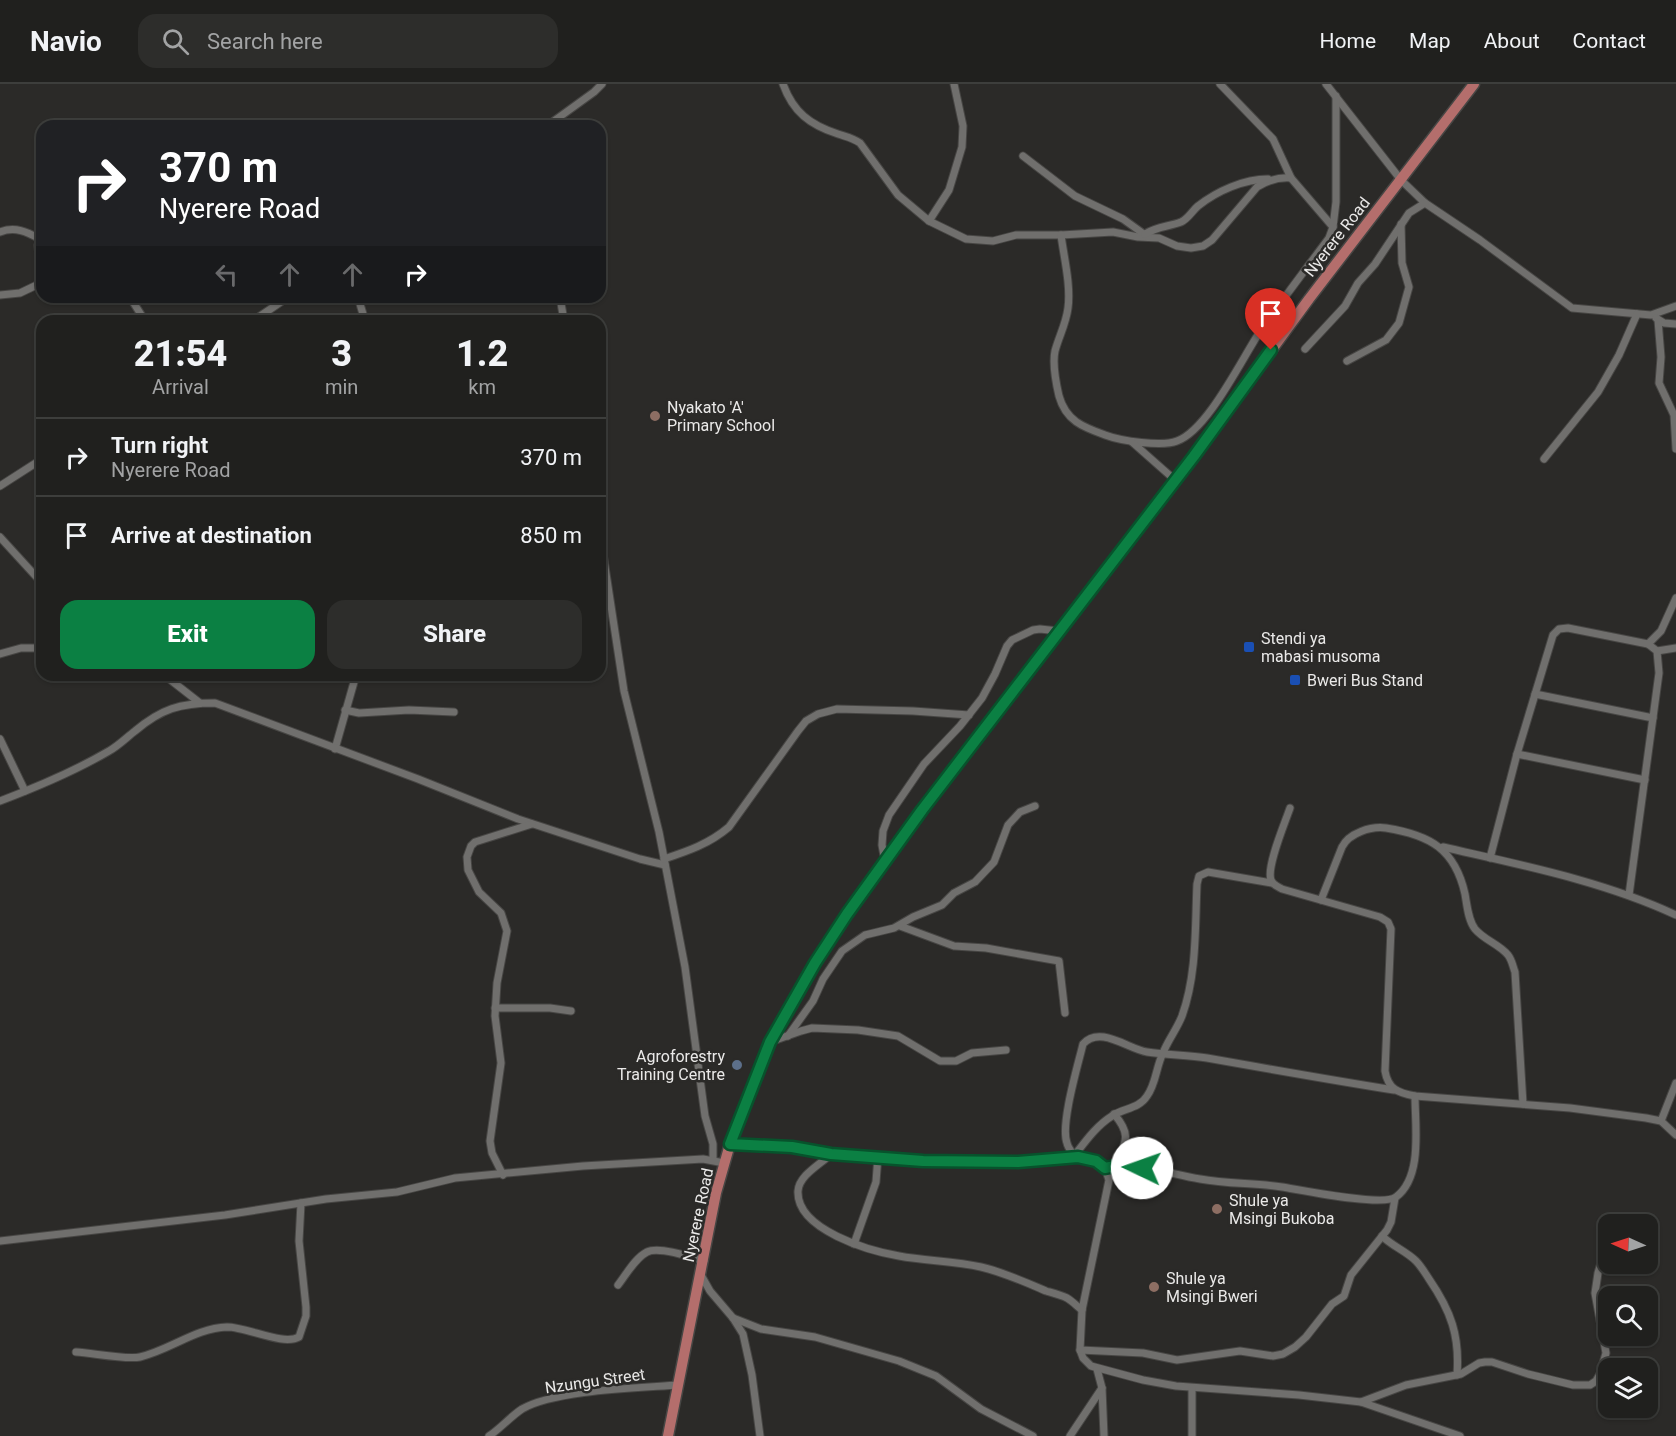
<!DOCTYPE html>
<style>
body{margin:0;font-family:Roboto,sans-serif;background:#2d2d2b;color:#f1f3f6;height:100vh;display:flex;flex-direction:column;font-size:22px;white-space:nowrap}
*{box-sizing:border-box;margin:0}
p{font-size:20px;color:#a2a3a4}
.icon{flex:none;width:33px;height:33px;fill:none;stroke:currentColor;stroke-width:2;stroke-linecap:round;stroke-linejoin:round}
.map{position:relative;flex:1;overflow:hidden}
.details{position:absolute;left:36px;top:231px;width:570px;height:366px;display:flex;flex-direction:column;background:#20201e;border-radius:18px;box-shadow:0 2px 4px #0004,0 0 0 2px #3d3e3c}
.details>*{flex:none}
.hud{position:absolute;left:36px;top:36px;width:570px;height:183px;border-radius:18px;box-shadow:0 2px 4px #0004,0 0 0 2px #3d3e3c;background:#202124;color:#fff;overflow:hidden}
.needle{width:39px;rotate:273deg}
.controls{position:absolute;left:1598px;top:1130px;display:grid;gap:12px}
.controls a{display:grid;place-items:center;width:60px;height:60px;border-radius:12px;background:#20201e;box-shadow:0 2px 4px #0004,0 0 0 2px #3d3e3c;font-size:30px}
.pin{position:absolute;display:grid;place-items:center;width:51px;height:51px;color:#fff;margin:-62px -26px;border-radius:50% 50% 50% 0;rotate:-45deg;box-shadow:0 0 6px #0007}
.pin .icon{rotate:45deg}
.me{position:absolute;width:66px;margin:-33px;rotate:273deg;stroke-linejoin:round;filter:drop-shadow(0 0 4px #0008)}
.turn{display:flex;align-items:center;gap:21px;height:126px;padding:0 24px;font-size:27px}
.turn .icon{width:78px;height:78px;stroke-width:2.5}
.turn b{display:block;font-size:42px;line-height:51px}
.lanes{display:flex;align-items:center;height:57px;padding:0 24px;background:#0003;justify-content:center;gap:30px;direction:ltr}
.lanes .off{opacity:.35}
.eta{display:flex;justify-content:space-evenly;align-items:center;height:102px;text-align:center}
.eta b{font-size:36px;font-weight:800;line-height:42px}
.button{display:flex;gap:12px;margin-top:auto;padding:12px 24px}
.button a{flex:1;height:69px;border-radius:18px;background:#0b8043;color:#fff;font-size:24px;font-weight:800;line-height:69px;text-align:center}
.button a+a{background:#2d2d2b;color:#f1f3f6}
ul{padding:0;list-style:none}
li{display:flex;align-items:center;gap:18px;height:78px;padding:0 24px;border-top:2px solid #3d3e3c}
li div{flex:1}
li b{display:block;font-size:22px}
li em{font-style:normal}
header{display:flex;align-items:center;gap:36px;box-sizing:border-box;height:84px;padding:0 30px;background:#20201e;border-bottom:2px solid #3d3e3c}
header strong{font-size:28px}
nav{display:flex;gap:33px;margin-inline-start:auto;font-size:21px}
.search{width:420px;height:54px;background:#2d2d2b;display:flex;align-items:center;gap:15px;box-sizing:border-box;padding:0 21px;border-radius:18px;color:#a2a3a4;font-size:22px}
.map>svg:first-child{display:block}
.lines{fill:none;stroke-linecap:round;stroke-linejoin:round}
.street-casing{stroke:#474644;stroke-width:9}
.primary-casing{stroke:#474644;stroke-width:13}
.street{stroke:#706f6d;stroke-width:7}
.primary{stroke:#b46e6c;stroke-width:10}
.route-casing{stroke:#07532c;stroke-width:15}
.route{stroke:#0b8043;stroke-width:10}
.education-dot{fill:#8d6e63;stroke:#2b2a28;stroke-width:2}
.transit-dot{fill:#1a4fb4;stroke:#2b2a28;stroke-width:2}
.service-dot{fill:#5c6f8a;stroke:#2b2a28;stroke-width:2}
.labels{text-anchor:middle;dominant-baseline:central;stroke-width:5;stroke-linejoin:round;paint-order:stroke}
.street-label{font-size:16px;fill:#eae9e8;stroke:#2b2a28}
.poi-label{font-size:16px;fill:#eae9e8;stroke:#2b2a28;text-anchor:start}
</style>
<header>
<strong>Navio</strong>
<div class="search"><svg class="icon" aria-label="search" viewBox="0 0 24 24"><circle cx="10" cy="10" r="6"/><path d="M15 15l6 6"/></svg>Search here</div>
<nav><a>Home</a><a>Map</a><a>About</a><a>Contact</a></nav>
</header>
<div class="map">
<svg width="1676" height="1352" viewBox="0 0 1676 1352">
<rect width="100%" height="100%" fill="#2b2a28"/>
<g class="lines">
<defs>
<g id="street">
<path d="M783,0C793,28 810,41 838,50C847,53 853,54 860,59L898,111L929,137L966,155L993,157L1016,151H1061L1113,148L1138,153L1159,154L1177,162L1191,164L1203,162L1212,156L1257,103C1268,96 1278,93 1291,94L1333,143"/>
<path d="M1220,0L1273,55L1291,94"/>
<path d="M1326,0L1401,96L1425,119L1480,156L1572,224L1651,231L1676,222"/>
<path d="M547,42L594,8L602,0"/>
<path d="M1023,72L1075,112L1123,135L1148,153"/>
<path d="M929,137L949,106L962,63L963,42L954,0"/>
<path d="M0,148C15,142 27,148 40,155"/>
<path d="M1145,150C1158,142 1168,143 1181,138C1188,135 1192,127 1198,122C1217,107 1244,95 1268,95"/>
<path d="M1061,151C1064,174 1071,201 1068,224C1066,240 1059,252 1055,267C1052,281 1056,299 1059,312C1066,337 1083,343 1105,351C1121,357 1162,363 1177,357C1208,346 1242,274 1261,246C1283,215 1306,185 1329,154L1333,143L1336,118V12"/>
<path d="M0,211L20,209L41,199L38,161L42,154"/>
<path d="M130,213L145,237"/>
<path d="M358,213L365,237"/>
<path d="M560,213L564,237"/>
<path d="M1656,234L1664,239L1676,240"/>
<path d="M1658,236L1661,273L1659,299L1674,331L1676,365"/>
<path d="M253,237L288,213"/>
<path d="M1305,265L1345,222L1358,199L1375,180L1409,129L1425,119"/>
<path d="M1347,277L1386,256L1399,239L1409,203L1402,179L1401,140"/>
<path d="M1132,358L1175,396"/>
<path d="M1544,375L1598,308L1619,271L1637,230"/>
<path d="M0,402L42,375"/>
<path d="M600,450L624,607L659,748L685,883L705,1032L713,1060V1076"/>
<path d="M0,453L42,499"/>
<path d="M1648,560L1661,547L1676,514"/>
<path d="M1657,567L1676,564"/>
<path d="M0,570L21,564H42"/>
<path d="M161,591L168,594L200,619"/>
<path d="M1535,610L1653,634"/>
<path d="M345,626L359,629L409,626L454,628"/>
<path d="M0,655L25,707"/>
<path d="M335,665L356,591"/>
<path d="M1517,670L1645,696"/>
<path d="M0,717C37,703 75,687 109,667C118,662 126,654 135,647C161,625 180,619 215,619L418,695L518,735L640,775L665,781"/>
<path d="M1290,724C1285,739 1266,783 1271,796C1273,801 1277,802 1282,805L1380,833L1388,838L1391,845L1385,987C1388,1005 1398,1009 1415,1012L1570,1024L1646,1034L1661,1037L1676,1051"/>
<path d="M1443,763C1521,781 1603,797 1676,831"/>
<path d="M1490,774L1517,670L1553,551L1559,545L1568,544L1648,560L1657,567L1659,589L1629,811"/>
<path d="M664,775C688,767 709,760 729,743L798,647L806,637L818,630L837,625L913,627L969,631"/>
<path d="M885,777L882,761L883,747L889,731L924,680L960,642L982,614L995,590L1007,562L1012,556L1033,546L1040,545L1058,547"/>
<path d="M1321,816L1342,763C1349,749 1371,742 1386,744C1430,751 1455,765 1465,810C1467,821 1468,836 1475,845C1484,856 1499,860 1508,871C1512,876 1513,883 1515,888L1523,1020"/>
<path d="M900,842L954,862L986,864L1059,877L1065,929"/>
<path d="M495,924H550L571,927"/>
<path d="M788,952L813,917L823,895L842,867L865,851L894,844L913,833L942,821L954,809L975,798L994,778L1008,741L1020,728L1035,722"/>
<path d="M770,958L801,947L812,944L858,946L898,952L940,977H956L972,969L1006,966"/>
<path d="M1114,1030C1133,1052 1125,1059 1115,1082"/>
<path d="M1661,1037L1676,999"/>
<path d="M730,1060L792,1063L831,1070L923,1077L1018,1078L1078,1073L1096,1077L1105,1084L1109,1096L1082,1226L1080,1266L1083,1274L1091,1282L1143,1296L1176,1302L1299,1311L1361,1318L1460,1352"/>
<path d="M831,1070C821,1080 799,1091 798,1107C796,1146 870,1167 899,1172C926,1177 954,1177 981,1183C1003,1188 1025,1198 1046,1207C1053,1209 1061,1211 1067,1214C1072,1217 1077,1222 1082,1226"/>
<path d="M1071,1072H1074C1085,1058 1096,1042 1112,1032C1123,1024 1139,1025 1147,1012C1156,1000 1156,983 1163,969C1168,956 1177,945 1182,932C1197,890 1195,844 1197,800L1199,792L1208,788L1272,799"/>
<path d="M1074,1072C1072,1068 1068,1064 1067,1059C1060,1041 1078,981 1083,960C1100,941 1128,965 1147,968C1167,971 1187,971 1207,974C1269,985 1331,996 1394,1006"/>
<path d="M1105,1084C1136,1077 1169,1090 1200,1095C1227,1100 1255,1099 1282,1103C1301,1106 1383,1123 1396,1113C1423,1093 1415,1042 1415,1012"/>
<path d="M503,1091L492,1069L490,1057L501,979L495,932L497,899L507,847L501,829L479,808L468,786L467,773L471,762L475,758L532,740"/>
<path d="M1382,1152C1392,1162 1406,1167 1416,1177C1421,1182 1425,1189 1429,1195C1451,1227 1460,1252 1457,1291"/>
<path d="M0,1157L225,1131L326,1115L397,1108L455,1094L583,1082L703,1075L724,1079"/>
<path d="M854,1160L876,1098L878,1072"/>
<path d="M701,1191L710,1207L733,1234L743,1250L752,1291L760,1352"/>
<path d="M618,1201C626,1191 635,1174 647,1168C659,1162 691,1173 704,1177"/>
<path d="M733,1234L761,1245L815,1253L899,1277L936,1292L981,1325L1033,1352"/>
<path d="M1080,1266L1143,1269L1177,1276L1240,1267L1273,1272L1283,1270L1295,1263L1306,1253L1332,1220L1344,1212L1351,1191L1387,1146L1391,1138L1395,1114"/>
<path d="M76,1268C93,1269 126,1276 140,1273C170,1266 196,1244 227,1243C247,1243 283,1262 299,1253L306,1232V1223L299,1157L301,1119"/>
<path d="M1097,1285L1102,1304L1104,1352"/>
<path d="M1361,1318L1406,1301L1461,1290L1479,1279L1485,1278H1492L1528,1290L1573,1301H1590L1596,1297L1600,1290L1606,1269L1595,1209L1598,1189L1606,1162"/>
<path d="M489,1352C501,1344 510,1333 522,1325C555,1306 638,1304 678,1301"/>
<path d="M1070,1352L1102,1304"/>
<path d="M1192,1352V1304"/>
</g>
<path id="primary" d="M668,1352L716,1109L730,1060L770,958L815,879L847,830L922,726L1194,372L1309,215L1474,0"/>
</defs>
<!-- street casing -->
<use href="#street" class="street-casing"/>
<!-- primary casing -->
<use href="#primary" class="primary-casing"/>
<!-- street -->
<use href="#street" class="street"/>
<!-- primary -->
<use href="#primary" class="primary"/>
</g>
<g class="lines">
<defs>
<path id="route" d="M1142,1084L1115,1082L1105,1084L1096,1077L1078,1073L1018,1078L923,1077L831,1070L792,1063L730,1060L770,958L815,879L847,830L922,726L1194,372L1271,266"/>
</defs>
<!-- route casing -->
<use href="#route" class="route-casing"/>
<!-- route -->
<use href="#route" class="route"/>
</g>
<!-- markers -->
<g class="education-dot">
<circle cx="655" cy="332" r="6"/>
<circle cx="1217" cy="1125" r="6"/>
<circle cx="1154" cy="1203" r="6"/>
</g>
<g class="transit-dot">
<rect x="1243" y="557" width="12" height="12" rx="3"/>
<rect x="1289" y="590" width="12" height="12" rx="3"/>
</g>
<circle class="service-dot" cx="737" cy="981" r="6"/>
<g class="labels">
<!-- street labels -->
<g class="street-label">
<text transform="translate(1337 153) rotate(-52)">Nyerere Road</text>
<text transform="translate(698 1131) rotate(-78)">Nyerere Road</text>
<text transform="translate(595 1297) rotate(-8)">Nzungu Street</text>
</g>
<!-- poi labels -->
<g class="poi-label">
<text x="667" y="323">Nyakato 'A'<tspan x="667" dy="18">Primary School</tspan></text>
<text x="1261" y="554">Stendi ya<tspan x="1261" dy="18">mabasi musoma</tspan></text>
<text x="1307" y="596">Bweri Bus Stand</text>
<text x="725" y="972" text-anchor="end">Agroforestry<tspan x="725" dy="18">Training Centre</tspan></text>
<text x="1229" y="1116">Shule ya<tspan x="1229" dy="18">Msingi Bukoba</tspan></text>
<text x="1166" y="1194">Shule ya<tspan x="1166" dy="18">Msingi Bweri</tspan></text>
</g>
</g>
</svg>
<div class="controls">
<a><svg class="needle" viewBox="-14 -14 28 28"><path d="M0-13l5 13h-10z" fill="#e53935"/><path d="M0 13l5-13h-10z" fill="#a2a3a4"/></svg></a>
<a><svg class="icon" aria-label="search" viewBox="0 0 24 24"><circle cx="10" cy="10" r="6"/><path d="M15 15l6 6"/></svg></a>
<a><svg class="icon" aria-label="layers" viewBox="0 0 24 24"><path d="M12 4l9 5-9 5-9-5zM3 14l9 5 9-5"/></svg></a>
</div>
<div class="pin" style="left:1271px;top:266px;background:#d93025"><svg class="icon" aria-label="arrive" viewBox="0 0 24 24"><path d="M6 21V4h12l-3 4 3 4H6"/></svg></div>
<svg class="me" style="left:1142px;top:1084px" viewBox="-20 -20 40 40"><circle r="19" fill="#fff"/><path d="M0-13L10 11 0 6-10 11z" fill="#0b8043"/></svg>
<div class="hud">
<div class="turn"><svg class="icon" aria-label="right" viewBox="0 0 24 24"><path d="M7 20v-9h11M14 6l5 5-5 5"/></svg><div><b>370 m</b>Nyerere Road</div></div>
<div class="lanes"><svg class="icon off" aria-label="left" viewBox="0 0 24 24"><path d="M17 20v-9H6M10 6l-5 5 5 5"/></svg><svg class="icon off" aria-label="ahead" viewBox="0 0 24 24"><path d="M12 20V5M6 11l6-6 6 6"/></svg><svg class="icon off" aria-label="ahead" viewBox="0 0 24 24"><path d="M12 20V5M6 11l6-6 6 6"/></svg><svg class="icon" aria-label="right" viewBox="0 0 24 24"><path d="M7 20v-9h11M14 6l5 5-5 5"/></svg></div>
</div>
<section class="details">
<div class="eta">
<div><b>21:54</b><p>Arrival</p></div>
<div><b>3</b><p>min</p></div>
<div><b>1.2</b><p>km</p></div>
</div>
<ul>
<li><svg class="icon" aria-label="right" viewBox="0 0 24 24"><path d="M7 20v-9h11M14 6l5 5-5 5"/></svg><div><b>Turn right</b><p>Nyerere Road</p></div><em>370 m</em></li>
<li><svg class="icon" aria-label="arrive" viewBox="0 0 24 24"><path d="M6 21V4h12l-3 4 3 4H6"/></svg><div><b>Arrive at destination</b></div><em>850 m</em></li>
</ul>
<div class="button"><a>Exit</a><a>Share</a></div>
</section>
</div>
